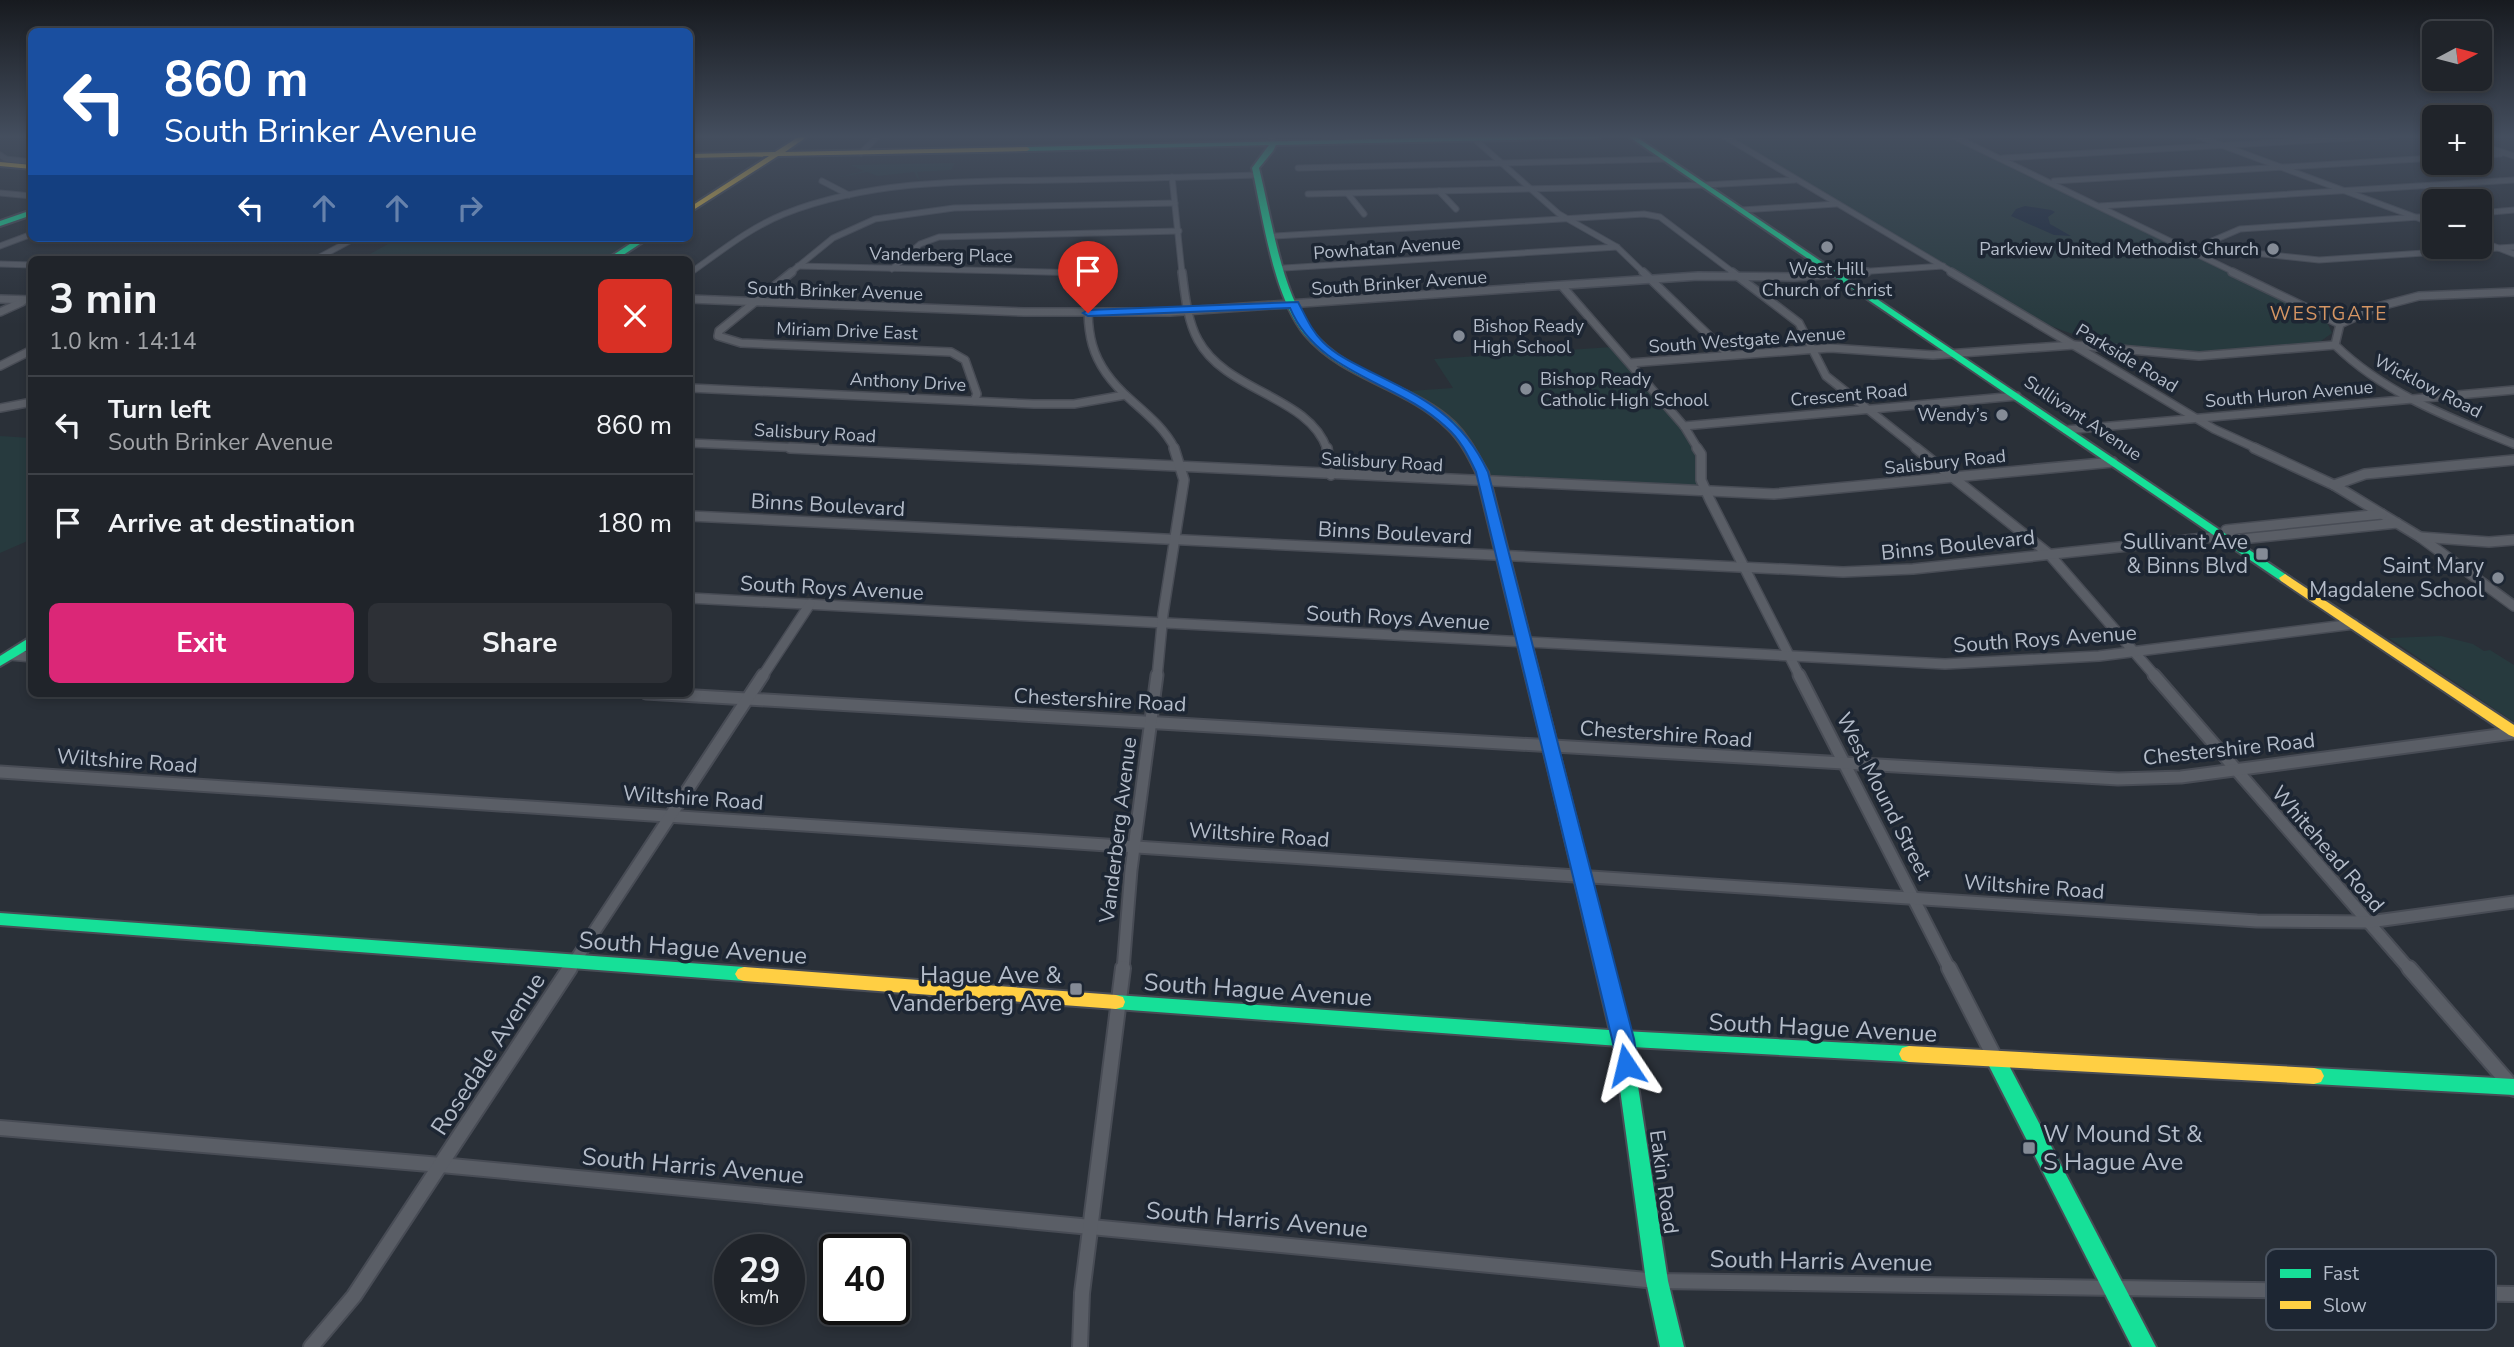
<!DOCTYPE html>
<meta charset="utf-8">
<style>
body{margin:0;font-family:"Nunito Sans",sans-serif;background:#2d3036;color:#f1f3f6;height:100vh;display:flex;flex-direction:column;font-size:26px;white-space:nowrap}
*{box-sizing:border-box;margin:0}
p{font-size:23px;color:#a2a4a8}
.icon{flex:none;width:38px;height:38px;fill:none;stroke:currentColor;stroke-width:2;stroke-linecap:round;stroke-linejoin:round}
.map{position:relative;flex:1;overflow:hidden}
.details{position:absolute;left:28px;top:256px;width:665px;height:441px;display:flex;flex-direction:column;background:#20242a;border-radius:10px;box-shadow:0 4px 10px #0003,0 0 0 2px #3d4147}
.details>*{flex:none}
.guide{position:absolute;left:28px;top:28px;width:665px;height:214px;border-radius:10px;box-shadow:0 4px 10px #0003,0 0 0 2px #3d4147;background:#1a4fa0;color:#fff;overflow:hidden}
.needle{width:46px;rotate:83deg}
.controls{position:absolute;left:2422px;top:21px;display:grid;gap:14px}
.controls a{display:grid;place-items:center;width:70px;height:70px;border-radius:10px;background:#20242a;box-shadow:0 4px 10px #0003,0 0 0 2px #3d4147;font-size:35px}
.speed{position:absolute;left:714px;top:1234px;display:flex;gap:14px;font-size:35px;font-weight:700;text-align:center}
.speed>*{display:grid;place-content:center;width:91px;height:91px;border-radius:50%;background:#20242a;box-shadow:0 4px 10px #0003,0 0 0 2px #3d4147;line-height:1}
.speed small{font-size:18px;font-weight:400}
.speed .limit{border:4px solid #111;border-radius:10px;background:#fff;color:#111}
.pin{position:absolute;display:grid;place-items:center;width:60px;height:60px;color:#fff;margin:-72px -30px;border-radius:50% 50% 50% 0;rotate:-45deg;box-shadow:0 0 7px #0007}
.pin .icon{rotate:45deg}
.me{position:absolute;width:77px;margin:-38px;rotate:350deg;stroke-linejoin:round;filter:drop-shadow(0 0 5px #0008)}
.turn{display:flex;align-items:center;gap:24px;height:147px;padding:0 21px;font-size:32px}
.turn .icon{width:91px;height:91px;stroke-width:2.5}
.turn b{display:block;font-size:49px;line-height:60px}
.lanes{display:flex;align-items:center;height:66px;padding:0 21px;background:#0003;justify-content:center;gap:35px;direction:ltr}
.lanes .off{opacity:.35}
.round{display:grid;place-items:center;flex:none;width:74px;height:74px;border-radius:10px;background:#2d3036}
.head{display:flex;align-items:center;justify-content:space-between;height:119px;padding:0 21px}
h1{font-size:42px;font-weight:700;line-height:52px}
.button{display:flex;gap:14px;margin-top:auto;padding:14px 21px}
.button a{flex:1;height:80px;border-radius:10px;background:#db2777;color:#fff;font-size:28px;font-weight:700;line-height:80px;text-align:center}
.button a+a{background:#2d3036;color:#f1f3f6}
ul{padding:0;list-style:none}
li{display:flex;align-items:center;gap:21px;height:98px;padding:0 21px;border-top:2px solid #3d4147}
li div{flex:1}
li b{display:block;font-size:26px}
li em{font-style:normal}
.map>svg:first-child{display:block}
.green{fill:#273a3e}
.water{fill:#19273c}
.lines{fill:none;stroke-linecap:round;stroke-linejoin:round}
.street-far4-casing{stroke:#484c55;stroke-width:7}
.street-far3-casing{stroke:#484c55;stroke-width:10}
.street-far2-casing{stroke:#484c55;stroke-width:12}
.street-far1-casing{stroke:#484c55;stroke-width:15}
.street-casing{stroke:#484c55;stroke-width:18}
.fast-casing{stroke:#484c55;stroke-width:4}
.slow-casing{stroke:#484c55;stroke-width:4}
.street-far4{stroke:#5a5e66;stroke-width:5}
.street-far3{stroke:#5a5e66;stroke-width:7}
.street-far2{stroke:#5a5e66;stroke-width:9}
.street-far1{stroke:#5a5e66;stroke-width:11}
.street{stroke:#5a5e66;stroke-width:14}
.fast{fill:#16e098;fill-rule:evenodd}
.slow{fill:#ffcf43;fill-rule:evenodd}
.route{fill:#1a73e8;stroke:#114b97;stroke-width:2}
.poi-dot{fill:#848b96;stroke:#1d2633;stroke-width:2.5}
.labels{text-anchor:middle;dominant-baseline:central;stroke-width:7;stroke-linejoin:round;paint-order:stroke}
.far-street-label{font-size:18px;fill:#b4bcc9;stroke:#1d2633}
.far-poi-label{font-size:18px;fill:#b4bcc9;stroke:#1d2633;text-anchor:end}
.far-neighbourhood-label{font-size:19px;letter-spacing:2px;fill:#d59563;stroke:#1d2633}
.street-label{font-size:21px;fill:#b4bcc9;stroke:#1d2633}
.poi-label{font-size:21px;fill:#b4bcc9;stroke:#1d2633;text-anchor:end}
.near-street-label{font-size:24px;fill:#b4bcc9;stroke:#1d2633}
.near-poi-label{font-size:24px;fill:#b4bcc9;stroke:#1d2633;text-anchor:end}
.key{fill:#1d2633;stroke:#4a5360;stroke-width:2}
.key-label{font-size:19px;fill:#b4bcc9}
</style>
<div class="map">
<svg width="2514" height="1347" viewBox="0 0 2514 1347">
<rect width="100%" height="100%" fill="#2a3038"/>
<!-- green -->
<g class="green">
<path d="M1727,136H1950L2314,313L2327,322L2332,333L2317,344C2215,352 2126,363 2031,317Z"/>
<path d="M955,163L951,170L917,172L920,182L914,172L878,176L867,172L835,178L864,171L850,165Z"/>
<path d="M399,238H637L603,259H361Z"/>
<path d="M1612,347L1685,434L1696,451L1697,488L1495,479C1484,472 1483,457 1476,447C1459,422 1434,406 1409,391L1453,388L1434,359Z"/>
<path d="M0,436L31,438L32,539L0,553Z"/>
<path d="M2441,636L2473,644L2484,651L2490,650L2514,665V722L2389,638Z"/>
</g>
<!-- water -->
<path class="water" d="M2025,206L2051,210L2055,212L2048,217L2050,224L2071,236L2054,235L2011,216L2016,209Z"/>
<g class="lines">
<defs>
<g id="street-far4">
<path d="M1271,136L1273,143"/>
<path d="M1471,136L1559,214L1617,247L1644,273"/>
<path d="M1724,136L1954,273"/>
<path d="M1953,136L2236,273"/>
<path d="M2197,136L2434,224"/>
<path d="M2480,145L2514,156"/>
<path d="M861,153L878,136"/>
<path d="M0,155L6,159L32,162"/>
<path d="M2480,155L2500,154"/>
<path d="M2003,158L2387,136"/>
<path d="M1298,168L1666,159"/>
<path d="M1172,177L1182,273"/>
<path d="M822,181L849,195"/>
<path d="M2054,181L2434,158"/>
<path d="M1705,185L1795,180"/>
<path d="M1439,191L1456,209"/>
<path d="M0,193L32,196"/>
<path d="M1308,194L1704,185"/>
<path d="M1348,194L1364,214"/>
<path d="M2100,206L2514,180"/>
<path d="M1742,210L1836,204"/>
<path d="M2480,213L2514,210"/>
<path d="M1275,236L1644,214L1660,217L1734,273"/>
<path d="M142,238H259"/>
<path d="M2480,241L2514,254"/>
<path d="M0,246L32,234"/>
<path d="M2207,248L2205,244L2240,229L2434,216"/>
<path d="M2185,250L2208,248L2319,260L2514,247"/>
<path d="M316,259L355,238"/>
<path d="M0,264L32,265"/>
<path d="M798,266L1085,273"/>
<path d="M1284,268L1617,247"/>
<path d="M892,269L920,244L939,237L1179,231"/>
<path d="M690,273C720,252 749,228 784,214C870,180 965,181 1056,180C1123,179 1190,177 1257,175"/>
<path d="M790,273L833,238L875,219L954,208L1175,203"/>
<path d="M1843,273L1943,266"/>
</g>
<g id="street-far3">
<path d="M792,272L719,331L718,336L741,343L951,352L965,360L977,394L974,401"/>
<path d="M1084,272L1089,277C1086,332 1087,362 1131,400C1148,415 1165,429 1175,449"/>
<path d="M1182,272C1185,294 1187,320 1198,340C1226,392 1309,396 1327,449"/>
<path d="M1643,272L1729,355"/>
<path d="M1732,272L1799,323L1826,376L1918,449"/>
<path d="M1951,272L2214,429L2258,449"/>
<path d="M2232,272L2340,324"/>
<path d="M1562,286L1684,426L1698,449"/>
<path d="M0,299L32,300"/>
<path d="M690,299L1024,312H1170L1698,276L1794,277L1867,272"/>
<path d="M0,312L22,302"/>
<path d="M2335,345C2385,394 2450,418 2514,444"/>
<path d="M2335,345L2340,324L2377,307L2419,296L2514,292"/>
<path d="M1630,363L1830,348L1933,355L2074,345L2199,356L2335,345"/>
<path d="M0,366L32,350"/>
<path d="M690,388L1034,404H1074L1125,395"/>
<path d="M0,408L32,402"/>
<path d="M1684,426L2017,396"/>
<path d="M2066,430L2514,390"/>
<path d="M690,443L827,449"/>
</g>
<g id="street-far2">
<path d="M790,448L1774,494L2113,462"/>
<path d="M1327,448L1331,475"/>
<path d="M1697,448L1701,454V480L1710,500L1800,677"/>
<path d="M1916,448L2049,554L2156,677"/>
<path d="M2254,448L2334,485L2420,537L2514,606"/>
<path d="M2334,485L2365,474L2514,460"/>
<path d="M690,516L1843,572L1913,569L2223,536L2241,539L2397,523"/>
<path d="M2223,536L2226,530L2382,514"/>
<path d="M2420,537L2489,542L2514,540"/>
<path d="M690,598L1945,664L2099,656L2354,624"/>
<path d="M10,655L32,657"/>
<path d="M762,677L810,604"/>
<path d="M1157,677L1163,614L1184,480L1174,448"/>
</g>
<g id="street-far1">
<path d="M1799,675L1950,970"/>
<path d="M2154,675L2410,970"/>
<path d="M646,693L2118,779L2181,777L2514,733"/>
<path d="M0,772L2257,921L2369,922L2514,902"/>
<path d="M569,970L763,675"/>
<path d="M1123,970L1131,870L1157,675"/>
</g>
<g id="street">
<path d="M1949,968L1996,1060"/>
<path d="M2409,968L2514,1089"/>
<path d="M0,1128L441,1165L1657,1281L2514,1294"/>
<path d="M311,1347L354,1296L570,968"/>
<path d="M1080,1347L1082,1293L1123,968"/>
</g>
<g id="fast">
<path d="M1510,136H1601L1598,138L1276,145L1273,151L1259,168C1271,215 1281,293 1312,331C1349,377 1413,383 1455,423C1469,437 1478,455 1488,472L1577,823L1575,827H1563L1561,823L1476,472C1468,456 1460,440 1447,428C1406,387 1343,380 1305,335C1273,296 1263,217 1252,168L1269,145L1027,151L1024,149L1027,147Z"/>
<path d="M1628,136H1635L2291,578L2285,582L2281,581Z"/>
<path d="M32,210V215L0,226V221Z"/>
<path d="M639,238H649L617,259H607Z"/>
<path d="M32,636V647L0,666V656Z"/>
<path d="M0,913L744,967L750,969L753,974L750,979L744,981L0,925Z"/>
<path d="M1116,995L1623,1031L1909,1046L1916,1048L1919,1054L1916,1060L1909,1062L1632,1047L1668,1281L1684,1347H1660L1646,1281L1615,1052L1619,1046L1116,1009L1109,1007L1107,1002L1109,997Z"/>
<path d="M1996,1052L2003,1054L2156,1347H2132L1986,1060L1989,1054Z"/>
<path d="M2314,1068L2514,1079V1095L2314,1084L2307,1082L2304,1076L2307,1070Z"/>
</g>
<g id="slow">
<path d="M800,136H808L785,152L1027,147L1030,149L1027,151L778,156L690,212V207L769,156L690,158V154L775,152Z"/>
<path d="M0,162L32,165V169L0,166Z"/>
<path d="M2285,574L2514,725V737L2509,735L2281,581L2279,578Z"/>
<path d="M1569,818L1575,819L1577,823L1635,1052L1632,1058L1625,1060L1618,1058L1615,1052L1561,823L1563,819Z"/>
<path d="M744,967L1116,995L1123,997L1125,1002L1123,1007L1116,1009L744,981L738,979L735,974L738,969Z"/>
<path d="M1909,1046L2314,1068L2321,1070L2324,1076L2321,1082L2314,1084L1909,1062L1902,1060L1899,1054L1902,1048Z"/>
</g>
</defs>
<!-- street-far4 casing -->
<use href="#street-far4" class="street-far4-casing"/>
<!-- street-far3 casing -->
<use href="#street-far3" class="street-far3-casing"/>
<!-- street-far2 casing -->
<use href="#street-far2" class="street-far2-casing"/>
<!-- street-far1 casing -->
<use href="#street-far1" class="street-far1-casing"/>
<!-- street casing -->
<use href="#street" class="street-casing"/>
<!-- fast casing -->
<use href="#fast" class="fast-casing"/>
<!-- slow casing -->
<use href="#slow" class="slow-casing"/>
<!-- street-far4 -->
<use href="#street-far4" class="street-far4"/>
<!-- street-far3 -->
<use href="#street-far3" class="street-far3"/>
<!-- street-far2 -->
<use href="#street-far2" class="street-far2"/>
<!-- street-far1 -->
<use href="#street-far1" class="street-far1"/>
<!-- street -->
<use href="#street" class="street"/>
<!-- fast -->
<use href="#fast" class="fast"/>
<!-- slow -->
<use href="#slow" class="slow"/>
</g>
<!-- sky -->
<linearGradient id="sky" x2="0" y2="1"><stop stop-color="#171a1f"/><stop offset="0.42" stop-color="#444e5e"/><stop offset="1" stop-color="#444e5e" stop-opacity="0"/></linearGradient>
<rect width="2514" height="325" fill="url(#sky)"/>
<!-- route -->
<path class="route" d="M1298,302C1306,317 1311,330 1323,342C1336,355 1353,363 1369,371C1422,397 1462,416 1488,472L1634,1039L1638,1065L1634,1071L1626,1074L1619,1071L1612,1039L1476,472C1468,455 1460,439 1446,427C1398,381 1318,375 1290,308L1088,316L1083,313L1088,310Z"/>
<!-- markers -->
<g class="poi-dot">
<circle cx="1827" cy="247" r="7"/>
<circle cx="2273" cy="249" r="7"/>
<circle cx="1459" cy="336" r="7"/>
<circle cx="1526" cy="389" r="7"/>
<circle cx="2002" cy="415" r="7"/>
<rect x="2255" y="547" width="14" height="14" rx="3.5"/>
<circle cx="2498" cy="578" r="7"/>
<rect x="1069" y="982" width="14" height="14" rx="3.5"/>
<rect x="2022" y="1141" width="14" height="14" rx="3.5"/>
</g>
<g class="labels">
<!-- far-street labels -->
<g class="far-street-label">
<text transform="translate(1387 248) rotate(-4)">Powhatan Avenue</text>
<text transform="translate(941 255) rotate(1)">Vanderberg Place</text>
<text transform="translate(1399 283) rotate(-4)">South Brinker Avenue</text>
<text transform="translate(835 291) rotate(2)">South Brinker Avenue</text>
<text transform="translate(847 331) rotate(2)">Miriam Drive East</text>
<text transform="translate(1747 340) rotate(-4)">South Westgate Avenue</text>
<text transform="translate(2127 358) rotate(31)">Parkside Road</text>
<text transform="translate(908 382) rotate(3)">Anthony Drive</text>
<text transform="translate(2428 386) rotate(27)">Wicklow Road</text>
<text transform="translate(2289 394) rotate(-5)">South Huron Avenue</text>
<text transform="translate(1849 395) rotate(-5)">Crescent Road</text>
<text transform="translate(2083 418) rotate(34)">Sullivant Avenue</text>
<text transform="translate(815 433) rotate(3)">Salisbury Road</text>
<text transform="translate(1382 462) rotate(3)">Salisbury Road</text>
<text transform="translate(1945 462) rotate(-6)">Salisbury Road</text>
</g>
<!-- far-poi labels -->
<g class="far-poi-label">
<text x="2259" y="249">Parkview United Methodist Church</text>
<text x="1827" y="269" text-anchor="middle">West Hill<tspan x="1827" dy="21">Church of Christ</tspan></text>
<text x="1473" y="326" text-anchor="start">Bishop Ready<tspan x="1473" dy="21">High School</tspan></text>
<text x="1540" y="379" text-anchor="start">Bishop Ready<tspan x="1540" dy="21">Catholic High School</tspan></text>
<text x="1988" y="415">Wendy’s</text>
</g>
<!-- far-neighbourhood labels -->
<g class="far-neighbourhood-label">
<text x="2329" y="314">WESTGATE</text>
</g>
<!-- street labels -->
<g class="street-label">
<text transform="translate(828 505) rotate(3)">Binns Boulevard</text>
<text transform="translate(1395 533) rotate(3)">Binns Boulevard</text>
<text transform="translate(1958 545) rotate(-6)">Binns Boulevard</text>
<text transform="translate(832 588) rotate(3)">South Roys Avenue</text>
<text transform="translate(1398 618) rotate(3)">South Roys Avenue</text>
<text transform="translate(2045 639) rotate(-4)">South Roys Avenue</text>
<text transform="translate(1100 700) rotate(3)">Chestershire Road</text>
<text transform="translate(1666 734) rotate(4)">Chestershire Road</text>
<text transform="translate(2229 749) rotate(-6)">Chestershire Road</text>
<text transform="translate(127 761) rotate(4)">Wiltshire Road</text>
<text transform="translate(1884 796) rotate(63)">West Mound Street</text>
<text transform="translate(693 798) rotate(4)">Wiltshire Road</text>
<text transform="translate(1118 830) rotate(-83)">Vanderberg Avenue</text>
<text transform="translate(1259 835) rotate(4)">Wiltshire Road</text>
<text transform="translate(2328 849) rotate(49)">Whitehead Road</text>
<text transform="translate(2034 887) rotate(4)">Wiltshire Road</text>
<text transform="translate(1664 1182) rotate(82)">Eakin Road</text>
</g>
<!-- poi labels -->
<g class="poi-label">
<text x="2248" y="542">Sullivant Ave<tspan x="2248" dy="24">&amp; Binns Blvd</tspan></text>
<text x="2484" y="566">Saint Mary<tspan x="2484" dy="24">Magdalene School</tspan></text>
</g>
<!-- near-street labels -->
<g class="near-street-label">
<text transform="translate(693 948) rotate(4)">South Hague Avenue</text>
<text transform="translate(1258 990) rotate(4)">South Hague Avenue</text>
<text transform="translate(1823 1028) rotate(3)">South Hague Avenue</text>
<text transform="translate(488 1054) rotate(-57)">Rosedale Avenue</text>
<text transform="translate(693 1166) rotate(5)">South Harris Avenue</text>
<text transform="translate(1257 1220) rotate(5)">South Harris Avenue</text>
<text transform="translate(1821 1261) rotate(1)">South Harris Avenue</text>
</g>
<!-- near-poi labels -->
<g class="near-poi-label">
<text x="1062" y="975">Hague Ave &amp;<tspan x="1062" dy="28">Vanderberg Ave</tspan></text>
<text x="2043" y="1134" text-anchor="start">W Mound St &amp;<tspan x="2043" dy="28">S Hague Ave</tspan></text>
</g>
</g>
<!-- legend -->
<rect x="2266" y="1249" width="230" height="81" rx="10" class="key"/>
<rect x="2280" y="1269" width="31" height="9" fill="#16e098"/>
<rect x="2280" y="1301" width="31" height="8" fill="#ffcf43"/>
<g class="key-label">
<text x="2323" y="1280">Fast</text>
<text x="2323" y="1312">Slow</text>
</g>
</svg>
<div class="controls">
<a><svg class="needle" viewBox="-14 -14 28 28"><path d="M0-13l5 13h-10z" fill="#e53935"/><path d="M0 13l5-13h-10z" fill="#a2a4a8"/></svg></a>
<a>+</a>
<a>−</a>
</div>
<div class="speed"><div>29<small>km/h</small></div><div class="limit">40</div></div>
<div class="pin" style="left:1088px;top:313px;background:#d93025"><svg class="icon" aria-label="arrive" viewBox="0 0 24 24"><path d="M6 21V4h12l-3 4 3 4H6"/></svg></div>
<svg class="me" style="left:1626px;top:1065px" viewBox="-20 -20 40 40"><path d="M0-17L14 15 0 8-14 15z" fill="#1a73e8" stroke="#fff" stroke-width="4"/></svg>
<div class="guide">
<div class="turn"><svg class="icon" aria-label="left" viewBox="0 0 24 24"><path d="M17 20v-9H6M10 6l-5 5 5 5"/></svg><div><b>860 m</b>South Brinker Avenue</div></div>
<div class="lanes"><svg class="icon" aria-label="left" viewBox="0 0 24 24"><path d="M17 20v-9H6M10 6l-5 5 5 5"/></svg><svg class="icon off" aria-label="ahead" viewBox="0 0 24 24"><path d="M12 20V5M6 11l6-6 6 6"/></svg><svg class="icon off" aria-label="ahead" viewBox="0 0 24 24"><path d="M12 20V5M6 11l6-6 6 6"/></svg><svg class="icon off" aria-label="right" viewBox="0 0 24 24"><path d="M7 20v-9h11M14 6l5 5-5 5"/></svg></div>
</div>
<section class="details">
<div class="head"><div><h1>3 min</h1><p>1.0 km · 14:14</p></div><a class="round" style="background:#d93025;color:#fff"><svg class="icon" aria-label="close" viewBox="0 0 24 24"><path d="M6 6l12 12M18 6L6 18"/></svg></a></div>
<ul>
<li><svg class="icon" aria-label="left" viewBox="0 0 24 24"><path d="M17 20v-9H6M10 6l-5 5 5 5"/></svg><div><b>Turn left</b><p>South Brinker Avenue</p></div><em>860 m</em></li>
<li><svg class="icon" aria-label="arrive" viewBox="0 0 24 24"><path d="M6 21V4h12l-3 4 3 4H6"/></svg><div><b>Arrive at destination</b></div><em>180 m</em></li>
</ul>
<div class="button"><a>Exit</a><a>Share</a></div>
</section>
</div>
